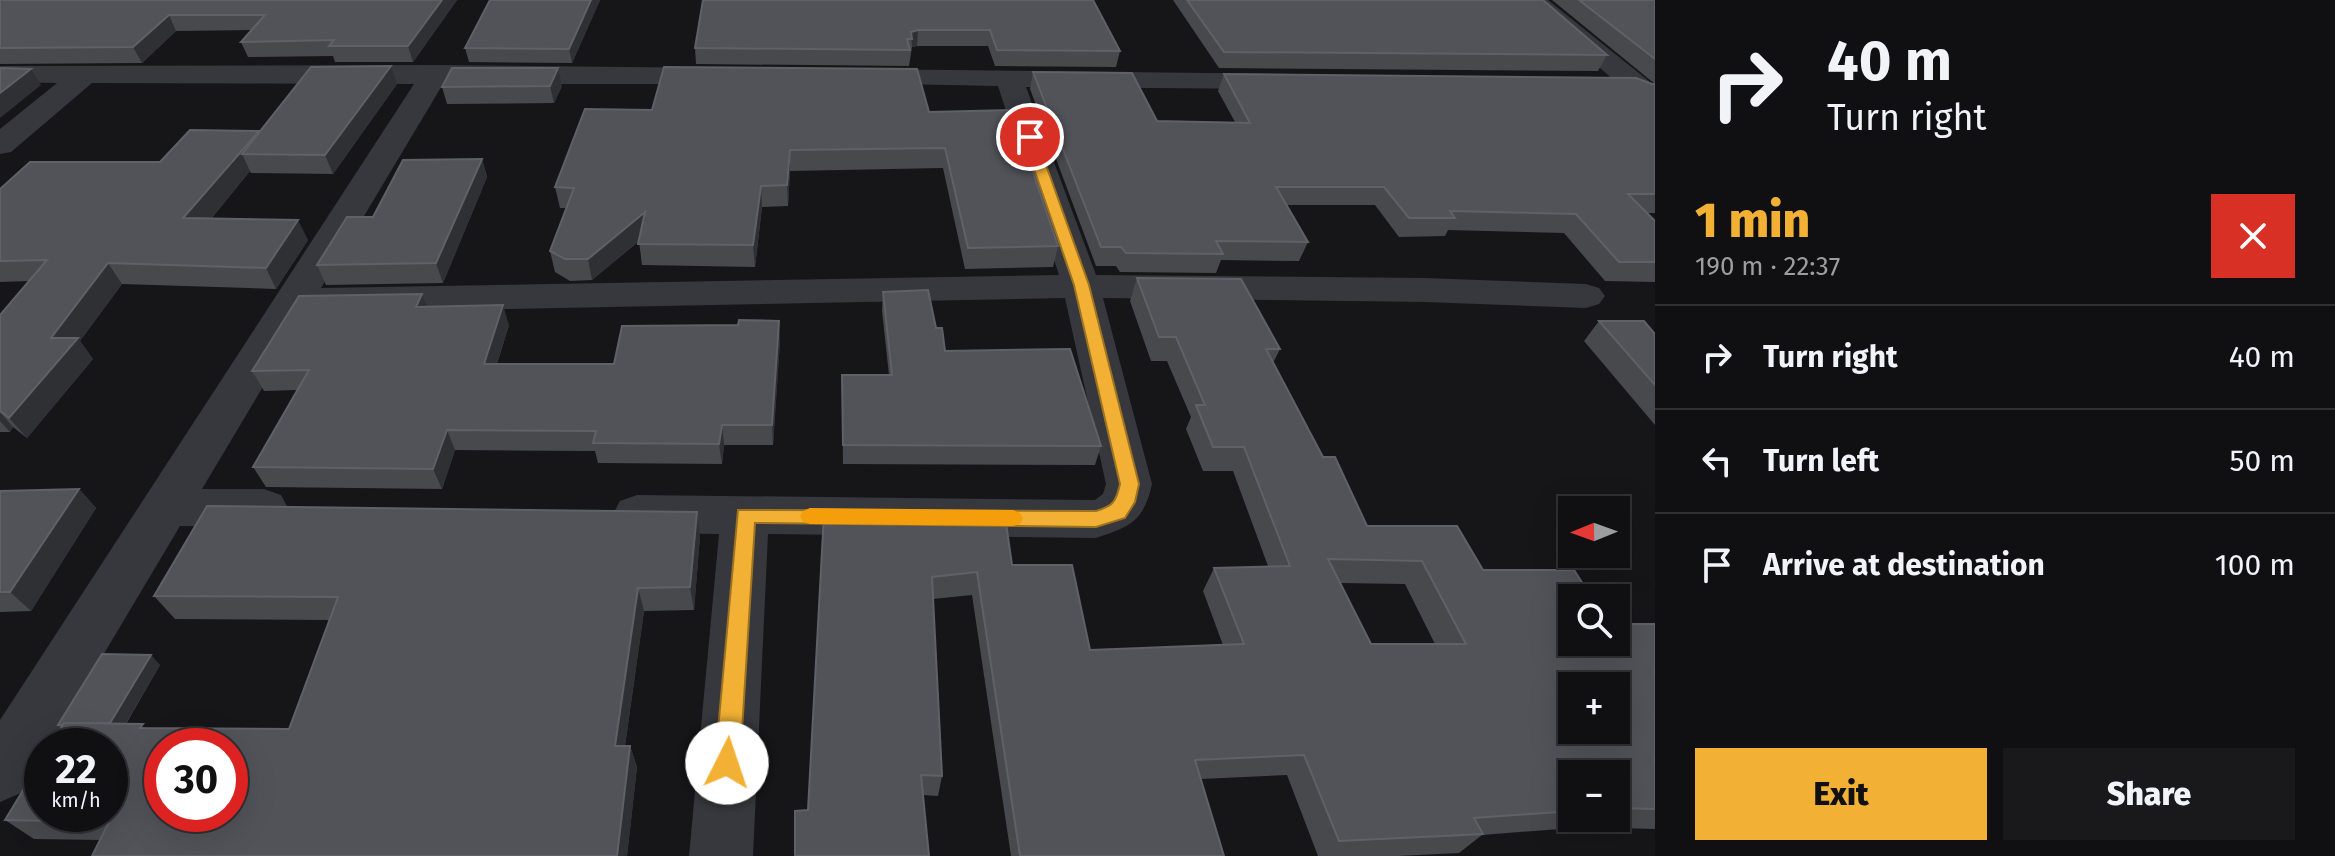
<!DOCTYPE html>
<meta charset="utf-8">
<style>
body{margin:0;font-family:"Fira Sans",sans-serif;background:#19191b;color:#f1f3f6;height:100vh;display:flex;flex-direction:column;font-size:30px;white-space:nowrap}
*{box-sizing:border-box;margin:0}
p{font-size:26px;color:#9c9d9f}
.icon{flex:none;width:44px;height:44px;fill:none;stroke:currentColor;stroke-width:2;stroke-linecap:round;stroke-linejoin:round}
.map{position:relative;flex:1;overflow:hidden}
.drawer{display:flex;flex-direction:column;background:#101012;width:680px}
.drawer>*{flex:none}
.guide{background:#101012;color:#f1f3f6;overflow:hidden}
.needle{width:52px;rotate:269deg}
.tools{position:absolute;left:1558px;top:496px;display:grid;gap:16px}
.tools a{display:grid;place-items:center;width:72px;height:72px;border-radius:0px;background:#101012;box-shadow:0 8px 32px #0002,0 0 0 2px #303032;font-size:40px}
.speed{position:absolute;left:24px;top:728px;display:flex;gap:16px;font-size:40px;font-weight:700;text-align:center}
.speed>*{display:grid;place-content:center;width:104px;height:104px;border-radius:50%;background:#101012;box-shadow:0 8px 32px #0002,0 0 0 2px #303032;line-height:1}
.speed small{font-size:20px;font-weight:400}
.speed .limit{border:12px solid #d22;background:#fff;color:#111}
.pin{position:absolute;display:grid;place-items:center;width:68px;height:68px;color:#fff;margin:-34px;border:4px solid #fff;border-radius:50%;box-shadow:0 2px 8px #0007}
.me{position:absolute;width:88px;margin:-44px;rotate:4deg;stroke-linejoin:round;filter:drop-shadow(0 0 6px #0008)}
.turn{display:flex;align-items:center;gap:28px;height:168px;padding:0 40px;font-size:36px}
.turn .icon{width:104px;height:104px;stroke-width:2.5}
.turn b{display:block;font-size:56px;line-height:68px}
.round{display:grid;place-items:center;flex:none;width:84px;height:84px;border-radius:0px;background:#19191b}
.overview{display:flex;align-items:center;justify-content:space-between;height:136px;padding:0 40px}
h1{font-size:48px;font-weight:800;line-height:60px;color:#f2b134}
.button{display:flex;gap:16px;margin-top:auto;padding:16px 40px}
.button a{flex:1;height:92px;border-radius:0px;background:#f2b134;color:#111;font-size:32px;font-weight:800;line-height:92px;text-align:center}
.button a+a{background:#19191b;color:#f1f3f6}
ul{padding:0;list-style:none}
li{display:flex;align-items:center;gap:24px;height:104px;padding:0 40px;border-top:2px solid #303032}
li div{flex:1}
li b{display:block;font-size:30px}
li em{font-style:normal}
main{display:flex;flex:1;min-height:0}
.map>svg:first-child{display:block}
.lines{fill:none;stroke-linecap:round;stroke-linejoin:round}
.street{fill:#37383d;fill-rule:evenodd}
.wall{fill:#47494d;fill-rule:evenodd}
.shaded-wall{fill:#2f3033}
.building{fill:#525359;stroke:#5f6168;stroke-width:2;fill-rule:evenodd}
.route{fill:#f2b134;stroke:#9d7322;stroke-width:2}
.slow{fill:#f59e0b}
</style>
<main>
<div class="map">
<svg width="1655" height="856" viewBox="0 0 1655 856">
<rect width="100%" height="100%" fill="#161618"/>
<g class="lines">
<!-- street -->
<g class="street">
<path d="M1521,0H1548L1655,86V110L1645,107Z"/>
<path d="M435,65L722,68L732,70L736,76L732,82L722,84H443L321,288L1059,275L998,86L848,83L844,77L848,71L858,69L1292,74L1296,80L1292,86L1282,89L1026,87L1096,275L1425,278L1586,284L1599,288L1605,296L1599,304L1586,308L1425,302L1103,298L1152,484C1144,521 1130,527 1096,538L768,534L753,856H689L719,534L637,533L620,527L613,514L620,501L637,495L1095,500L1103,494L1106,484L1065,298L307,313L202,489H264L281,495L288,508L281,521L264,527L180,526L49,746H42V758L21,793L0,802V720L414,84L92,83L11,152L0,154V129L57,83L0,82V66Z"/>
</g>
</g>
<!-- wall -->
<g class="wall">
<path d="M0,0H457L413,62H335L333,56L248,57L241,42L251,30L176,31L142,63L0,64Z"/>
<path d="M490,0H600L572,63L469,62L465,48Z"/>
<path d="M1093,0L1120,51L1116,67L995,66L988,46H917L912,47L909,66L696,64L695,48Z"/>
<path d="M1173,0H1543L1607,55L1598,71L1219,68Z"/>
<path d="M1552,0H1655V213H1647L1655,221V282L1605,281L1564,233L1448,230L1445,236L1399,237L1375,205H1287L1308,242L1299,261L1221,260L1216,273L1120,272L1116,266H1096L1030,89L1033,72L1157,121L1235,122L1218,91L1224,74L1655,84Z"/>
<path d="M397,84L333,174L251,173L250,171L211,219L308,240L276,289L122,284L80,341L93,359L27,438L13,427L10,432H0V315L29,281L0,282V189L160,162L259,132Z"/>
<path d="M562,86L554,103L447,104L442,87Z"/>
<path d="M929,112L1058,246L1053,267L965,269L943,168L790,171L788,206L762,207L755,267L642,265L639,241L592,280L570,281L555,272L550,251L567,208H560L555,187Z"/>
<path d="M482,159L487,177L443,283L326,285L317,265L373,217Z"/>
<path d="M1137,278L1280,349L1273,363L1323,457L1367,526L1483,570L1572,642L1655,624V829L1586,827L1482,835L1459,853L1398,856H1318L1287,775L1201,779L1224,856H1011L972,595L933,599L942,776L938,796L923,795L808,810L824,514L1012,565L1090,650L1223,645L1203,591L1214,568L1268,566L1233,471H1203L1186,429L1191,417L1167,361H1151L1130,301ZM1340,583L1405,584L1435,644H1371ZM1572,774H1616V818H1572Z"/>
<path d="M883,292L936,328L945,351L1101,446L1095,465L843,464L842,375H889L882,311Z"/>
<path d="M422,294L427,307L509,325L497,364H614L780,341L773,445H724L722,464L598,463L595,451L455,450L442,489L266,487L253,467L297,390L264,391L252,371Z"/>
<path d="M1599,321L1655,334V425L1584,341Z"/>
<path d="M79,489L96,508L31,611L0,612V491Z"/>
<path d="M700,536L694,610L644,611L625,746H630L637,767L627,856H92L100,840L34,839L5,820L61,728L58,725L160,665L126,724L148,728L289,729L330,620L175,619L154,596Z"/>
</g>
<!-- shaded-wall -->
<g class="shaded-wall">
<path d="M442,0H457L413,62L408,46Z"/>
<path d="M591,0H600L572,63L569,49Z"/>
<path d="M169,15L176,31L142,63L133,47Z"/>
<path d="M918,30L917,46L912,47L911,32Z"/>
<path d="M391,66L397,84L333,174L325,155Z"/>
<path d="M558,68L562,86L554,103L550,86Z"/>
<path d="M31,69L41,85L0,118V93Z"/>
<path d="M259,131L268,150L242,154L250,171L195,238L183,218Z"/>
<path d="M790,150V171L788,206L787,185Z"/>
<path d="M482,159L487,177L443,283L436,263Z"/>
<path d="M761,186L762,207L755,267L753,245Z"/>
<path d="M645,212L648,233L592,280L588,259Z"/>
<path d="M298,220L308,240L276,289L266,268Z"/>
<path d="M108,263L122,284L80,341L93,359L27,438L9,418L51,338Z"/>
<path d="M422,294L430,314L416,307Z"/>
<path d="M503,305L509,325L491,383L484,364Z"/>
<path d="M779,321L780,341L773,445L772,425Z"/>
<path d="M0,412L13,427L10,432L0,421Z"/>
<path d="M722,425L724,445L722,464L719,444Z"/>
<path d="M447,430L455,450L442,489L433,469Z"/>
<path d="M79,489L96,508L31,611L10,592Z"/>
<path d="M697,512L700,536L694,610L690,587Z"/>
<path d="M638,588L644,611L622,767L615,746Z"/>
<path d="M151,655L160,665L119,735L109,726Z"/>
<path d="M630,746L637,767L627,856H617Z"/>
</g>
<!-- building -->
<g class="building">
<path d="M0,0H442L408,46H329L334,40L241,42L265,15H169L133,47L0,48Z"/>
<path d="M490,0H591L569,49L465,48Z"/>
<path d="M703,0H1093L1120,51L997,50L990,30H918L911,32L912,39H907L910,50L695,48Z"/>
<path d="M1187,0H1543L1607,55L1224,52Z"/>
<path d="M1579,0H1655V59Z"/>
<path d="M391,66L325,155L242,154L311,67Z"/>
<path d="M664,67L917,69L929,112L1012,110L1058,246L968,248L945,148L790,150L787,185L761,186L753,245L638,244L645,212L588,259H565L550,251L574,188L555,187L585,109L652,110Z"/>
<path d="M0,68L31,69L0,93Z"/>
<path d="M452,68H558L550,86L442,87Z"/>
<path d="M1033,72L1132,73L1157,121L1250,123L1224,74L1636,78L1652,84H1655V194H1628L1655,221V262H1619L1576,214L1450,211L1455,218H1409L1384,187H1276L1308,242L1216,241L1223,254L1126,253L1121,247H1101Z"/>
<path d="M190,130L259,131L183,218L298,220L266,268L108,263L51,338H78L9,418L0,411V315L47,260L0,261V189L30,162H160Z"/>
<path d="M482,159L436,263L317,265L347,217H373L403,160Z"/>
<path d="M1137,278L1241,279L1280,349H1266L1323,457H1335L1367,526H1457L1483,570H1574L1592,598H1572V642H1616V624H1655V809L1616,808V774H1572V811L1474,818L1483,834L1339,841L1304,755L1195,760L1224,856H1020L977,572L932,577L942,776L921,775L929,856H795V811L808,810L824,514L1005,516L1012,565H1072L1090,650L1244,644L1214,568L1290,566L1244,447H1213L1196,405H1205L1176,337H1159ZM1328,559L1422,561L1466,644H1371ZM1572,686H1616V730H1572Z"/>
<path d="M928,290L936,328H942L945,351L1070,349L1101,446L843,445L842,375H892L883,292Z"/>
<path d="M422,294L416,307L503,305L484,364H614L622,326L738,325L739,320L779,321L772,425H722L719,444L593,443L596,431L447,430L433,469L253,467L309,370L252,371L299,296Z"/>
<path d="M1599,321H1644L1655,334V385Z"/>
<path d="M79,489L10,592H0V491Z"/>
<path d="M207,506L697,512L690,587L638,588L615,746H630L617,856H92L109,822L5,820L42,759V814H110V746H50L64,723L143,724L140,728L289,729L338,597L154,596ZM162,746H230V814H162Z"/>
<path d="M102,654L151,655L110,723H64L62,725H58Z"/>
</g>
<!-- route -->
<path class="route" d="M1030,134L1036,137L1089,285L1139,484L1135,502L1125,518L1096,527L755,523L740,763L736,772L727,775L719,772L715,763L738,510L1096,511C1113,506 1116,502 1120,484L1074,285L1023,137Z"/>
<!-- slow -->
<path class="slow" d="M810,508L1013,510L1020,513L1023,518L1020,524L1013,526L810,524L803,522L800,516L803,511Z"/>
</svg>
<div class="tools">
<a><svg class="needle" viewBox="-14 -14 28 28"><path d="M0-13l5 13h-10z" fill="#e53935"/><path d="M0 13l5-13h-10z" fill="#9c9d9f"/></svg></a>
<a><svg class="icon" aria-label="search" viewBox="0 0 24 24"><circle cx="10" cy="10" r="6"/><path d="M15 15l6 6"/></svg></a>
<a>+</a>
<a>−</a>
</div>
<div class="speed"><div>22<small>km/h</small></div><div class="limit">30</div></div>
<div class="pin" style="left:1030px;top:137px;background:#d93025"><svg class="icon" aria-label="arrive" viewBox="0 0 24 24"><path d="M6 21V4h12l-3 4 3 4H6"/></svg></div>
<svg class="me" style="left:727px;top:763px" viewBox="-20 -20 40 40"><circle r="19" fill="#fff"/><path d="M0-13L10 11 0 6-10 11z" fill="#f2b134"/></svg>
</div>
<section class="drawer">
<div class="guide">
<div class="turn"><svg class="icon" aria-label="right" viewBox="0 0 24 24"><path d="M7 20v-9h11M14 6l5 5-5 5"/></svg><div><b>40 m</b>Turn right</div></div>
</div>
<div class="overview"><div><h1>1 min</h1><p>190 m · 22:37</p></div><a class="round" style="background:#d93025;color:#fff"><svg class="icon" aria-label="close" viewBox="0 0 24 24"><path d="M6 6l12 12M18 6L6 18"/></svg></a></div>
<ul>
<li><svg class="icon" aria-label="right" viewBox="0 0 24 24"><path d="M7 20v-9h11M14 6l5 5-5 5"/></svg><div><b>Turn right</b></div><em>40 m</em></li>
<li><svg class="icon" aria-label="left" viewBox="0 0 24 24"><path d="M17 20v-9H6M10 6l-5 5 5 5"/></svg><div><b>Turn left</b></div><em>50 m</em></li>
<li><svg class="icon" aria-label="arrive" viewBox="0 0 24 24"><path d="M6 21V4h12l-3 4 3 4H6"/></svg><div><b>Arrive at destination</b></div><em>100 m</em></li>
</ul>
<div class="button"><a>Exit</a><a>Share</a></div>
</section>
</main>
